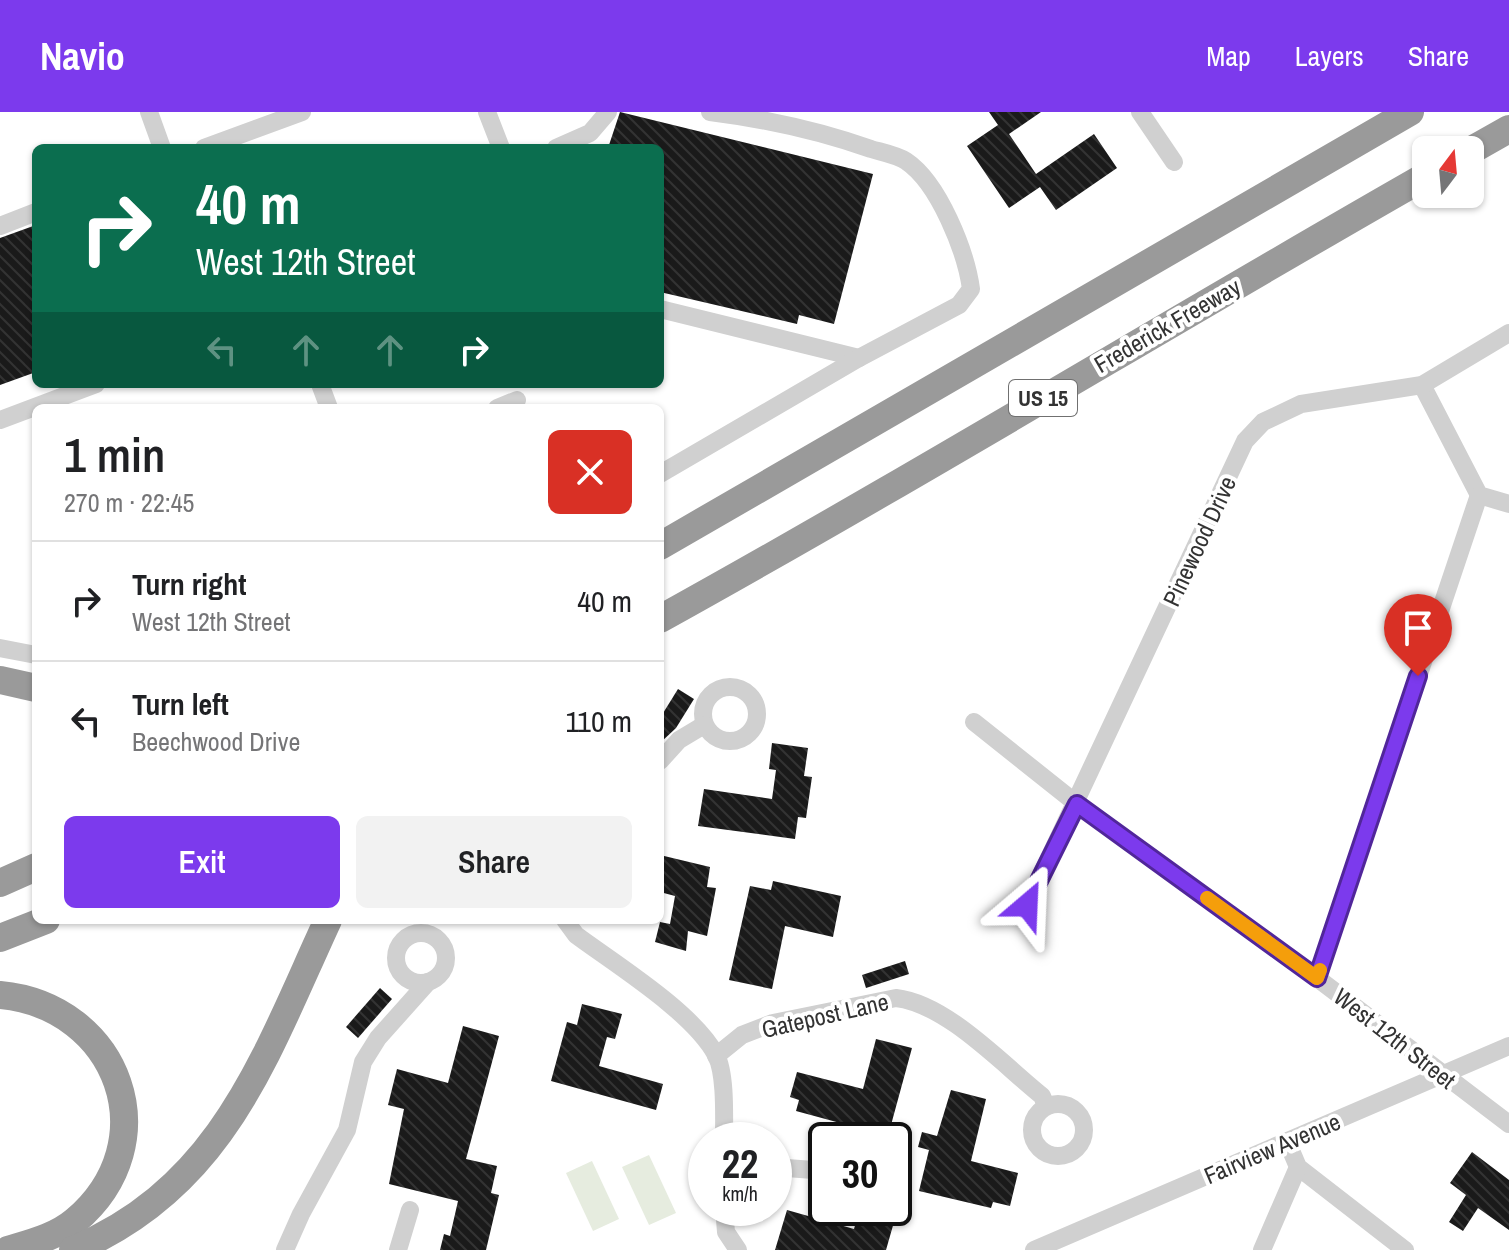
<!DOCTYPE html>
<meta charset="utf-8">
<style>
body{margin:0;font-family:"Archivo Narrow",sans-serif;background:#f2f2f2;color:#202124;height:100vh;display:flex;flex-direction:column;font-size:30px;white-space:nowrap}
*{box-sizing:border-box;margin:0}
p{font-size:26px;color:#757577}
.icon{flex:none;width:44px;height:44px;fill:none;stroke:currentColor;stroke-width:2;stroke-linecap:round;stroke-linejoin:round}
.map{position:relative;flex:1;overflow:hidden}
.drawer{position:absolute;left:32px;top:292px;width:632px;height:520px;display:flex;flex-direction:column;background:#fff;border-radius:12px;box-shadow:0 2px 6px #0004}
.drawer>*{flex:none}
.top-card{position:absolute;left:32px;top:32px;width:632px;height:244px;border-radius:12px;box-shadow:0 2px 6px #0004;background:#0b6e4f;color:#fff;overflow:hidden}
.needle{width:52px;rotate:16deg}
.tools{position:absolute;left:1412px;top:24px;display:grid;gap:16px}
.tools a{display:grid;place-items:center;width:72px;height:72px;border-radius:12px;background:#fff;box-shadow:0 2px 6px #0004;font-size:40px}
.speed{position:absolute;left:688px;top:1010px;display:flex;gap:16px;font-size:40px;font-weight:700;text-align:center}
.speed>*{display:grid;place-content:center;width:104px;height:104px;border-radius:50%;background:#fff;box-shadow:0 2px 6px #0004;line-height:1}
.speed small{font-size:20px;font-weight:400}
.speed .limit{border:4px solid #111;border-radius:12px;background:#fff;color:#111}
.pin{position:absolute;display:grid;place-items:center;width:68px;height:68px;color:#fff;margin:-82px -34px;border-radius:50% 50% 50% 0;rotate:-45deg;box-shadow:0 0 8px #0007}
.pin .icon{rotate:45deg}
.me{position:absolute;width:88px;margin:-44px;rotate:26deg;stroke-linejoin:round;filter:drop-shadow(0 0 6px #0008)}
.turn{display:flex;align-items:center;gap:28px;height:168px;padding:0 32px;font-size:36px}
.turn .icon{width:104px;height:104px;stroke-width:2.5}
.turn b{display:block;font-size:56px;line-height:68px}
.lanes{display:flex;align-items:center;height:76px;padding:0 32px;background:#0003;justify-content:center;gap:40px;direction:ltr}
.lanes .off{opacity:.35}
.round{display:grid;place-items:center;flex:none;width:84px;height:84px;border-radius:12px;background:#f2f2f2}
.overview{display:flex;align-items:center;justify-content:space-between;height:136px;padding:0 32px}
h1{font-size:48px;font-weight:600;line-height:60px}
.cta{display:flex;gap:16px;margin-top:auto;padding:16px 32px}
.cta a{flex:1;height:92px;border-radius:12px;background:#7c3aed;color:#fff;font-size:32px;font-weight:600;line-height:92px;text-align:center}
.cta a+a{background:#f2f2f2;color:#202124}
ul{padding:0;list-style:none}
li{display:flex;align-items:center;gap:24px;height:120px;padding:0 32px;border-top:2px solid #e0e0e0}
li div{flex:1}
li b{display:block;font-size:30px}
li em{font-style:normal}
header{display:flex;align-items:center;gap:48px;box-sizing:border-box;height:112px;padding:0 40px;background:#7c3aed;color:#fff}
header strong{font-size:38px}
nav{display:flex;gap:44px;margin-inline-start:auto;font-size:28px}
.map>svg:first-child{display:block}
.grass{fill:#e6ecdf}
.building{fill:url(#building-back-hatch)}
.lines{fill:none;stroke-linecap:round;stroke-linejoin:round}
.minor{stroke:#d0d0d0;stroke-width:18}
.highway{stroke:#9a9a9a;stroke-width:28}
.route-casing{stroke:#51269a;stroke-width:20}
.route{stroke:#7c3aed;stroke-width:14}
.slow{stroke:#f59e0b;stroke-width:14}
.labels{text-anchor:middle;dominant-baseline:central;stroke-width:8;stroke-linejoin:round;paint-order:stroke}
.shield{fill:#fff;stroke:#707070;stroke-width:2}
.shield-label{font-size:22px;font-weight:bold;fill:#333}
.street-label{font-size:24px;fill:#333;stroke:#fff}
</style>
<header>
<strong>Navio</strong>
<nav><a>Map</a><a>Layers</a><a>Share</a></nav>
</header>
<div class="map">
<svg width="1509" height="1138" viewBox="0 0 1509 1138">
<defs>
<pattern id="building-back-hatch" width="6" height="6" patternUnits="userSpaceOnUse" patternTransform="scale(2)"><rect width="6" height="6" fill="#1a1a1a"/><path d="M-1 5l2 2M0 0l6 6M5-1l2 2" fill="none" stroke="#333"/></pattern>
</defs>
<rect width="100%" height="100%" fill="#fff"/>
<!-- grass -->
<g class="grass">
<path d="M649,1043L676,1101L649,1113L622,1055Z"/>
<path d="M592,1049L619,1107L593,1119L566,1061Z"/>
</g>
<!-- building -->
<g class="building">
<path d="M620,0L873,62L834,212L799,203L797,212L660,180V36H608Z"/>
<path d="M989,0H1041L1009,22L1036,62L1094,22L1117,56L1056,98L1040,75L1009,96L967,34L998,13Z"/>
<path d="M36,113V260L0,273V126Z"/>
<path d="M678,577L694,587L676,616L660,631V606Z"/>
<path d="M772,631L808,636L804,664L812,665L806,706L798,705L795,727L698,714L704,677L772,687L776,658L769,657Z"/>
<path d="M660,743L710,755L707,775L716,776L707,824L688,819L686,839L655,830L660,810L670,812L675,784L660,780Z"/>
<path d="M773,769L841,784L833,825L785,814L772,877L729,868L750,774L771,778Z"/>
<path d="M905,849L909,862L866,876L862,863Z"/>
<path d="M380,876L392,887L358,926L346,915Z"/>
<path d="M582,892L622,902L615,927L607,925L599,954L663,972L656,998L551,969L567,910L577,913Z"/>
<path d="M463,914L499,924L466,1047L497,1054L491,1081L499,1083L486,1138H440L444,1122L450,1124L458,1089L389,1072L404,997L388,993L397,957L448,971Z"/>
<path d="M876,927L912,936L888,1024L796,999L799,988L790,985L797,960L863,977Z"/>
<path d="M951,978L986,987L971,1049L1018,1061L1010,1094L993,1090L991,1096L919,1079L929,1038L918,1035L922,1020L937,1024Z"/>
<path d="M1472,1040L1509,1068V1118L1478,1096L1463,1119L1449,1110L1466,1083L1450,1071Z"/>
<path d="M860,1096H898L886,1138H775L787,1098L854,1117Z"/>
</g>
<g class="lines">
<!-- minor -->
<g class="minor">
<path d="M149,0L162,36"/>
<path d="M487,0L501,36"/>
<path d="M1140,0L1174,50"/>
<path d="M204,36L302,0"/>
<path d="M556,36L590,21L608,0"/>
<path d="M0,114L36,100"/>
<path d="M660,197L859,246"/>
<path d="M320,272L329,296"/>
<path d="M1422,273L1479,383L1509,392"/>
<path d="M497,296L517,288"/>
<path d="M0,308L96,272"/>
<path d="M660,362L859,246L959,193L971,177C966,140 939,71 906,49C897,43 881,40 871,37C817,18 766,7 710,0"/>
<path d="M0,536L36,543"/>
<circle cx="730" cy="602" r="27"/>
<path d="M974,610L1077,692L1317,866L1509,1012"/>
<path d="M660,649L679,628L704,613"/>
<path d="M1027,793L1245,329L1263,310L1301,292L1422,273L1509,221"/>
<path d="M565,808L576,823C615,852 693,900 716,943C726,962 724,1006 724,1028"/>
<circle cx="421" cy="846" r="25"/>
<path d="M1317,866L1479,383"/>
<path d="M716,944L742,923L773,911L896,886C947,892 1002,952 1042,984L1046,994"/>
<circle cx="1058" cy="1018" r="26"/>
<path d="M1287,1029L1298,1055L1405,1138"/>
<path d="M774,1055L826,1059"/>
<path d="M724,1096L726,1120L738,1138"/>
<path d="M285,1138L301,1102L347,1018L363,950L378,926L428,870"/>
<path d="M398,1138L410,1098"/>
<path d="M1034,1138L1509,934"/>
<path d="M1262,1138L1298,1055"/>
</g>
<!-- highway -->
<g class="highway">
<path d="M1470,39L1509,17"/>
<path d="M660,434L1410,0"/>
<path d="M660,507C918,364 1170,210 1426,64"/>
<path d="M0,568L36,576"/>
<path d="M0,771L36,755"/>
<path d="M0,826L46,808"/>
<path d="M0,883C119,894 169,1030 75,1109C56,1125 31,1131 8,1138"/>
<path d="M73,1138C223,1075 265,944 328,808"/>
</g>
</g>
<g class="lines">
<defs>
<path id="route" d="M1027,793L1077,692L1317,866L1418,564"/>
</defs>
<!-- route casing -->
<use href="#route" class="route-casing"/>
<!-- route -->
<use href="#route" class="route"/>
<!-- slow -->
<path class="slow" d="M1207,786L1317,866L1320,858"/>
</g>
<g class="labels">
<!-- shield labels -->
<rect class="shield" x="1009" y="268" width="68" height="36" rx="6"/>
<g class="shield-label">
<text x="1043" y="286">US 15</text>
</g>
<!-- street labels -->
<g class="street-label">
<text transform="translate(1167 213) rotate(-30)">Frederick Freeway</text>
<text transform="translate(1199 429) rotate(-65)">Pinewood Drive</text>
<text transform="translate(825 903) rotate(-13)">Gatepost Lane</text>
<text transform="translate(1395 926) rotate(38)">West 12th Street</text>
<text transform="translate(1272 1036) rotate(-23)">Fairview Avenue</text>
</g>
</g>
</svg>
<div class="tools">
<a><svg class="needle" viewBox="-14 -14 28 28"><path d="M0-13l5 13h-10z" fill="#e53935"/><path d="M0 13l5-13h-10z" fill="#757577"/></svg></a>
</div>
<div class="speed"><div>22<small>km/h</small></div><div class="limit">30</div></div>
<div class="pin" style="left:1418px;top:564px;background:#d93025"><svg class="icon" aria-label="arrive" viewBox="0 0 24 24"><path d="M6 21V4h12l-3 4 3 4H6"/></svg></div>
<svg class="me" style="left:1027px;top:793px" viewBox="-20 -20 40 40"><path d="M0-17L14 15 0 8-14 15z" fill="#7c3aed" stroke="#fff" stroke-width="4"/></svg>
<div class="top-card">
<div class="turn"><svg class="icon" aria-label="right" viewBox="0 0 24 24"><path d="M7 20v-9h11M14 6l5 5-5 5"/></svg><div><b>40 m</b>West 12th Street</div></div>
<div class="lanes"><svg class="icon off" aria-label="left" viewBox="0 0 24 24"><path d="M17 20v-9H6M10 6l-5 5 5 5"/></svg><svg class="icon off" aria-label="ahead" viewBox="0 0 24 24"><path d="M12 20V5M6 11l6-6 6 6"/></svg><svg class="icon off" aria-label="ahead" viewBox="0 0 24 24"><path d="M12 20V5M6 11l6-6 6 6"/></svg><svg class="icon" aria-label="right" viewBox="0 0 24 24"><path d="M7 20v-9h11M14 6l5 5-5 5"/></svg></div>
</div>
<section class="drawer">
<div class="overview"><div><h1>1 min</h1><p>270 m · 22:45</p></div><a class="round" style="background:#d93025;color:#fff"><svg class="icon" aria-label="close" viewBox="0 0 24 24"><path d="M6 6l12 12M18 6L6 18"/></svg></a></div>
<ul>
<li><svg class="icon" aria-label="right" viewBox="0 0 24 24"><path d="M7 20v-9h11M14 6l5 5-5 5"/></svg><div><b>Turn right</b><p>West 12th Street</p></div><em>40 m</em></li>
<li><svg class="icon" aria-label="left" viewBox="0 0 24 24"><path d="M17 20v-9H6M10 6l-5 5 5 5"/></svg><div><b>Turn left</b><p>Beechwood Drive</p></div><em>110 m</em></li>
</ul>
<div class="cta"><a>Exit</a><a>Share</a></div>
</section>
</div>
